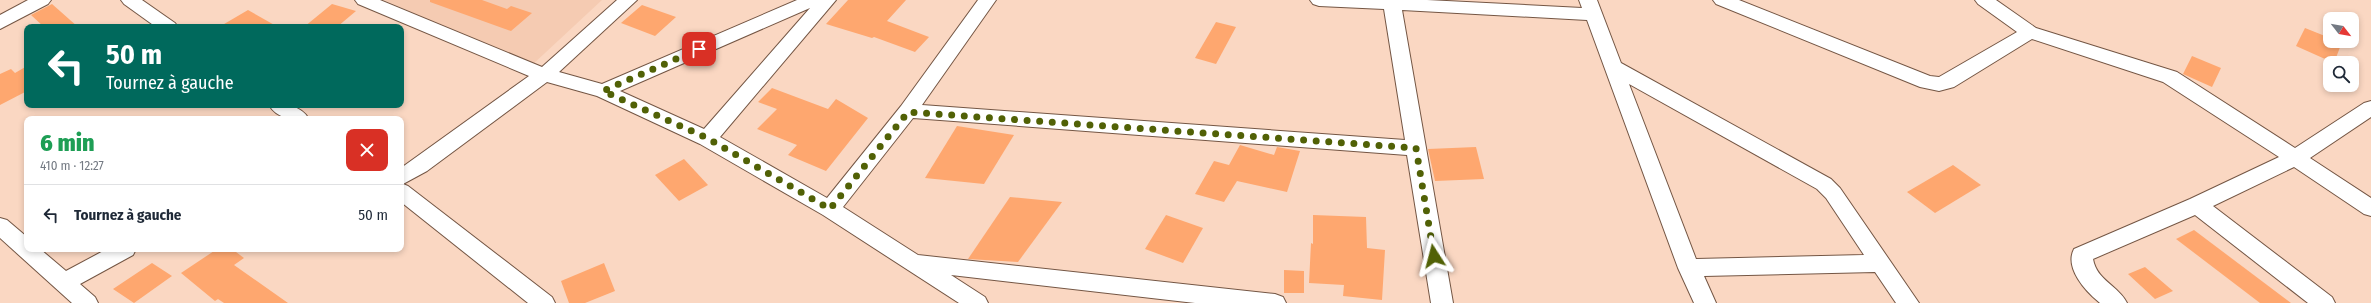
<!DOCTYPE html>
<html lang="fr">
<meta charset="utf-8">
<style>
body{margin:0;font-family:"Fira Sans Condensed",sans-serif;background:#f2f2f3;color:#1f2937;height:100vh;display:flex;flex-direction:column;font-size:15px;white-space:nowrap}
*{box-sizing:border-box;margin:0}
p{font-size:13px;color:#747a83}
.icon{flex:none;width:22px;height:22px;fill:none;stroke:currentColor;stroke-width:2;stroke-linecap:round;stroke-linejoin:round}
.map{position:relative;flex:1;overflow:hidden}
.drawer{position:absolute;left:24px;top:116px;width:380px;height:136px;display:flex;flex-direction:column;background:#fff;border-radius:8px;box-shadow:0 2px 6px #0003}
.drawer>*{flex:none}
.guide{position:absolute;left:24px;top:24px;width:380px;height:84px;border-radius:8px;box-shadow:0 2px 6px #0003;background:#00695c;color:#fff;overflow:hidden}
.needle{width:26px;rotate:121deg}
.controls{position:absolute;left:2323px;top:12px;display:grid;gap:8px}
.controls a{display:grid;place-items:center;width:36px;height:36px;border-radius:8px;background:#fff;box-shadow:0 2px 6px #0003;font-size:20px}
.pin{position:absolute;display:grid;place-items:center;width:34px;height:34px;color:#fff;margin:-17px;border-radius:8px;box-shadow:0 2px 6px #0006}
.me{position:absolute;width:44px;margin:-22px;rotate:351deg;stroke-linejoin:round;filter:drop-shadow(0 0 3px #0008)}
.turn{display:flex;align-items:center;gap:14px;height:84px;padding:0 16px;font-size:18px}
.turn .icon{width:52px;height:52px;stroke-width:2.5}
.turn b{display:block;font-size:28px;line-height:34px}
.round{display:grid;place-items:center;flex:none;width:42px;height:42px;border-radius:8px;background:#f2f2f3}
.headline{display:flex;align-items:center;justify-content:space-between;height:68px;padding:0 16px}
h1{font-size:24px;font-weight:800;line-height:30px;color:#1e9e55}
ul{padding:0;list-style:none}
li{display:flex;align-items:center;gap:12px;height:60px;padding:0 16px;border-top:1px solid #e0e1e3}
li div{flex:1}
li b{display:block;font-size:15px}
li em{font-style:normal}
.map>svg:first-child{display:block}
.built{fill:#f5cbb2}
.building{fill:#fea76f}
.lines{fill:none;stroke-linecap:round;stroke-linejoin:round}
.street-casing{stroke:#745644;stroke-width:2}
.street{fill:#fff;fill-rule:evenodd}
.route{stroke:#516106;stroke-width:7;stroke-dasharray:0 12.6}
</style>
<div class="map">
<svg width="2371" height="303" viewBox="0 0 2371 303">
<rect width="100%" height="100%" fill="#fad7c2"/>
<!-- built -->
<path class="built" d="M384,0H602L531,66Z"/>
<!-- building -->
<g class="building">
<path d="M430,0H482L507,9L511,6L532,13L511,31L430,2Z"/>
<path d="M848,0H906L887,21L929,37L915,52L874,37L872,38L826,24Z"/>
<path d="M52,4L78,27H44L31,15Z"/>
<path d="M332,4L356,11L337,27H304Z"/>
<path d="M642,5L676,17L655,36L621,23Z"/>
<path d="M248,10L278,27H219Z"/>
<path d="M1216,22L1236,27L1216,64L1195,58Z"/>
<path d="M2305,28L2330,38V41L2342,42L2334,63L2296,46Z"/>
<path d="M2192,56L2221,68L2212,87L2183,74Z"/>
<path d="M27,66V91L0,105V74L11,69L15,73Z"/>
<path d="M772,88L828,109L836,99L868,118L826,171L788,155L797,145L757,129L777,109L758,102Z"/>
<path d="M957,126L1014,135L984,184L925,178Z"/>
<path d="M1240,145L1274,155L1277,147L1300,151L1287,192L1237,181L1224,202L1195,194L1214,161L1229,165Z"/>
<path d="M1476,147L1484,179L1435,181L1428,149Z"/>
<path d="M684,159L708,185L679,201L655,175Z"/>
<path d="M1953,165L1981,185L1935,213L1907,192Z"/>
<path d="M1010,197L1062,202L1018,262L968,259Z"/>
<path d="M1166,215L1203,228L1183,263L1145,249Z"/>
<path d="M1313,215L1366,217L1367,248L1385,250L1382,300L1343,296L1344,285L1309,283L1311,243L1313,244Z"/>
<path d="M2194,230L2291,303H2260L2176,239Z"/>
<path d="M217,249H232L244,258L234,265L288,303H224L218,299L215,301L181,273Z"/>
<path d="M152,263L172,276L134,303L113,289Z"/>
<path d="M604,263L615,291L585,303H569L561,281Z"/>
<path d="M2145,267L2173,291L2155,299L2128,274Z"/>
<path d="M1284,270L1304,271V293H1284Z"/>
</g>
<g class="lines">
<defs>
<g id="street">
<path d="M28,0H51L48,4L0,29V15Z"/>
<path d="M121,0H142L175,23L178,27H156L124,4Z"/>
<path d="M355,0H380L542,67L617,0H637L559,72L602,84L797,0H836L720,137L827,198L901,106L978,0H996L922,105L1405,140L1384,9L1319,6L1313,4L1310,0H1427L1582,8L1579,0H1597L1621,63L1831,179L1840,188L1919,303H1896L1875,272L1704,276L1716,303H1694L1678,268L1587,20L1402,10L1453,303H1431L1407,155L913,118L843,207L918,255L1275,294L1283,297L1286,303H1195L951,275L985,297L988,303H959L823,215L700,144L597,96L547,82L427,171L403,184L408,186L552,297L555,303H528L401,202V168L529,76L358,4ZM810,8L704,129L620,91ZM1629,84L1817,189L1826,198L1864,255L1696,259Z"/>
<path d="M1713,0H1739L1930,76L1939,77L2017,32L1978,4L1975,0H1996L2036,28L2177,72L2295,148L2364,103L2371,101V117L2310,158L2371,198V216L2364,214L2294,167L2213,206L2332,297L2335,303H2308L2195,215L2093,259C2097,281 2118,285 2127,303H2100C2086,292 2064,268 2074,249L2190,199L2279,157L2163,82L2032,39L1954,87L1939,91L1920,87L1716,4Z"/>
<path d="M269,105C285,105 300,104 309,119C293,119 278,120 269,105Z"/>
<path d="M0,218L7,220L27,237V249H40L66,271L107,249H136L133,255L80,284L95,297L98,303H72L0,238Z"/>
</g>
</defs>
<!-- street casing -->
<use href="#street" class="street-casing"/>
<!-- street -->
<use href="#street" class="street"/>
</g>
<g class="lines">
<!-- route -->
<path class="route" d="M699,49L603,91L707,138L830,209L908,112L1416,148L1434,256"/>
</g>
</svg>
<div class="controls">
<a><svg class="needle" viewBox="-14 -14 28 28"><path d="M0-13l5 13h-10z" fill="#e53935"/><path d="M0 13l5-13h-10z" fill="#747a83"/></svg></a>
<a><svg class="icon" aria-label="search" viewBox="0 0 24 24"><circle cx="10" cy="10" r="6"/><path d="M15 15l6 6"/></svg></a>
</div>
<div class="pin" style="left:699px;top:49px;background:#d93025"><svg class="icon" aria-label="arrive" viewBox="0 0 24 24"><path d="M6 21V4h12l-3 4 3 4H6"/></svg></div>
<svg class="me" style="left:1434px;top:256px" viewBox="-20 -20 40 40"><path d="M0-17L14 15 0 8-14 15z" fill="#516106" stroke="#fff" stroke-width="4"/></svg>
<div class="guide">
<div class="turn"><svg class="icon" aria-label="left" viewBox="0 0 24 24"><path d="M17 20v-9H6M10 6l-5 5 5 5"/></svg><div><b>50 m</b>Tournez à gauche</div></div>
</div>
<section class="drawer">
<div class="headline"><div><h1>6 min</h1><p>410 m · 12:27</p></div><a class="round" style="background:#d93025;color:#fff"><svg class="icon" aria-label="close" viewBox="0 0 24 24"><path d="M6 6l12 12M18 6L6 18"/></svg></a></div>
<ul>
<li><svg class="icon" aria-label="left" viewBox="0 0 24 24"><path d="M17 20v-9H6M10 6l-5 5 5 5"/></svg><div><b>Tournez à gauche</b></div><em>50 m</em></li>
</ul>
</section>
</div>
